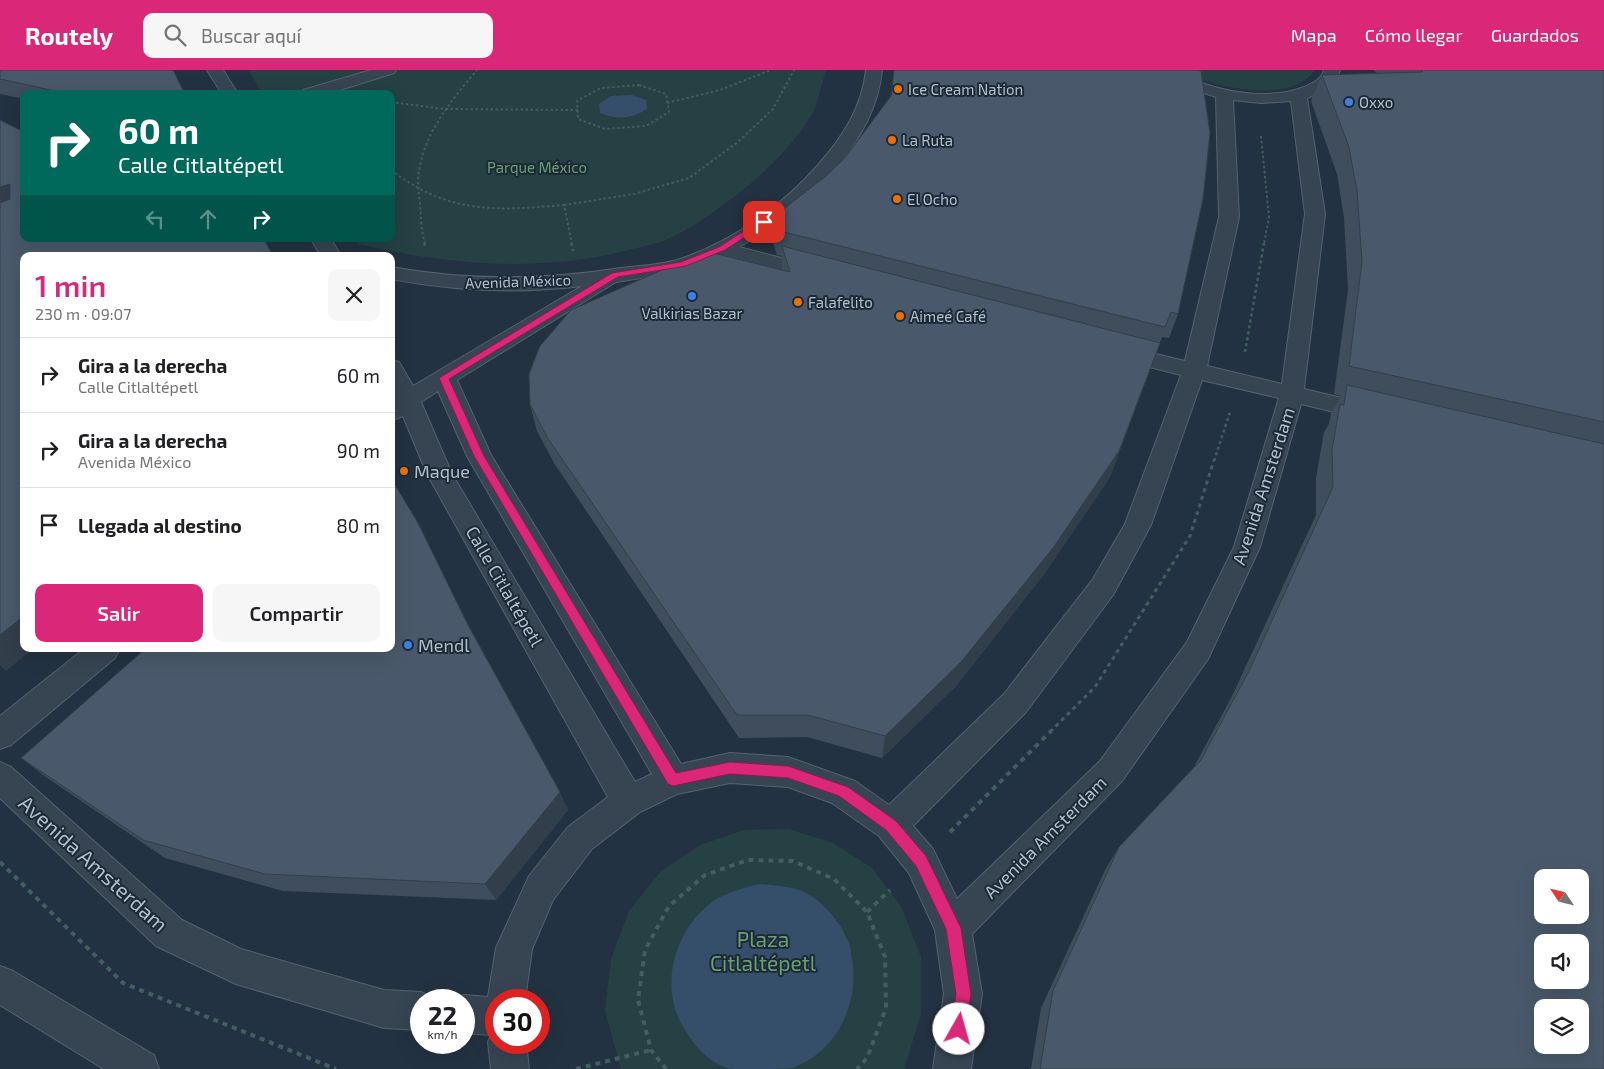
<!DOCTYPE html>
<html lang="es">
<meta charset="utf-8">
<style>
body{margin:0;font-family:"Exo 2",sans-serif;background:#f6f6f6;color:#202124;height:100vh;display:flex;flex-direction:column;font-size:19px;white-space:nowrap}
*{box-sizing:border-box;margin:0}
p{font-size:16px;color:#757577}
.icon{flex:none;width:28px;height:28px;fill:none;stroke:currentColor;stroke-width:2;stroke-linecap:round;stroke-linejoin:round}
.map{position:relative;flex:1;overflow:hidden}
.panel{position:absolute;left:20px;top:182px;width:375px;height:400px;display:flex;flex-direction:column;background:#fff;border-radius:10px;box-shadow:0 5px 20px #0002}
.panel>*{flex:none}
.guide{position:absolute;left:20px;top:20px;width:375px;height:152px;border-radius:10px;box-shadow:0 5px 20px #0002;background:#00695c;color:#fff;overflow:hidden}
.needle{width:32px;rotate:305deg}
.tools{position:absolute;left:1534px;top:799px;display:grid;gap:10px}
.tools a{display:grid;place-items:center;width:55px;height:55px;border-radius:10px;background:#fff;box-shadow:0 5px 20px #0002;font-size:25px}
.speed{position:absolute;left:410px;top:919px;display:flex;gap:10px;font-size:25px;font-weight:700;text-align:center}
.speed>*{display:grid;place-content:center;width:65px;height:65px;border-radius:50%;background:#fff;box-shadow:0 5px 20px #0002;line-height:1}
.speed small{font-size:12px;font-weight:400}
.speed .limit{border:8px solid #d22;background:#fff;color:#111}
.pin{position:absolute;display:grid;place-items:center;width:42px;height:42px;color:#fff;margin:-21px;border-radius:10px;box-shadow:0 2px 8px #0006}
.me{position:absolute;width:55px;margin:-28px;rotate:7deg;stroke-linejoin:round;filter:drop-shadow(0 0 4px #0008)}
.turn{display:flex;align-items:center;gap:18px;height:105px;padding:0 15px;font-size:22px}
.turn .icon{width:65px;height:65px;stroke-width:2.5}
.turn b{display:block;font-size:35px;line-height:42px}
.lanes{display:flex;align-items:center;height:48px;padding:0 15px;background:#0003;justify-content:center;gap:25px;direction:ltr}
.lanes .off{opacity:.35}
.round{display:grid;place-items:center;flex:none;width:52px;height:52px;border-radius:10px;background:#f6f6f6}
.head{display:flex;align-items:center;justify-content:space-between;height:85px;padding:0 15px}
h1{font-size:30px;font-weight:600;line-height:38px;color:#db2777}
.action{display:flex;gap:10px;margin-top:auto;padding:10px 15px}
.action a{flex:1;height:58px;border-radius:10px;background:#db2777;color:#fff;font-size:20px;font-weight:600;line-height:58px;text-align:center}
.action a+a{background:#f6f6f6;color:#202124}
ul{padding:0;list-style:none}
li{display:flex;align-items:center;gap:15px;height:75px;padding:0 15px;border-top:1px solid #e0e0e0}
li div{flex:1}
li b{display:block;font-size:19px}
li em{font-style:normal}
header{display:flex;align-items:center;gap:30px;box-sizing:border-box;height:70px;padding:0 25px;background:#db2777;color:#fff}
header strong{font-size:24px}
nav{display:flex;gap:28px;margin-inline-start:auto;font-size:18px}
.search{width:350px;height:45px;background:#f6f6f6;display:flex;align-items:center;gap:12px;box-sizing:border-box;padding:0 18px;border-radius:10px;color:#757577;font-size:19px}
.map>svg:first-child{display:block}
.green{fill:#254143}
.water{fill:#354f6a}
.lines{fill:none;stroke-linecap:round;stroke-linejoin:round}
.minor-casing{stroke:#55626f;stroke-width:2}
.tertiary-casing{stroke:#55626f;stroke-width:2}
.path-far3{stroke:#435e60;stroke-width:2;stroke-dasharray:2.5 2.5;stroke-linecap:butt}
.path-far2{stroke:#435e60;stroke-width:2.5;stroke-dasharray:3 3;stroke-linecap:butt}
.path-far1{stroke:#435e60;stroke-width:3;stroke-dasharray:4 4;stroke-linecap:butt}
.path{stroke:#435e60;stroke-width:4;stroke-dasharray:5 5;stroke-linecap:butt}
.minor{fill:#374452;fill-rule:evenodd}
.tertiary{fill:#374452;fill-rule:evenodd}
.wall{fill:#3f4d5c}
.shaded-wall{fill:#333e4b}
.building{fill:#49596b;stroke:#333e4b;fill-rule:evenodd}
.route{fill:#db2777;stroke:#8e194d}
.food-dot{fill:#e8710a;stroke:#1c2937;stroke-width:2}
.shop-dot{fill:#3f7fe0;stroke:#1c2937;stroke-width:2}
.labels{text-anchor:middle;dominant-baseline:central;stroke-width:4;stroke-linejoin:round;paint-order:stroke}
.far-poi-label{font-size:15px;fill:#b4bfcc;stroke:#1c2937;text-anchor:start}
.far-park-label{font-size:15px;fill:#699f72;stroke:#1c2937}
.far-street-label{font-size:15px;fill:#b4bfcc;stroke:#1c2937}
.poi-label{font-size:18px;fill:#b4bfcc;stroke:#1c2937;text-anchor:start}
.street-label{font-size:18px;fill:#b4bfcc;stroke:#1c2937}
.near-street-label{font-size:21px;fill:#b4bfcc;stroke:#1c2937}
.near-park-label{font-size:21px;fill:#699f72;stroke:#1c2937}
</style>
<header>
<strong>Routely</strong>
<div class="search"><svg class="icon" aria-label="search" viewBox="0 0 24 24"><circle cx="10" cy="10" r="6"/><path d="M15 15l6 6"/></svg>Buscar aquí</div>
<nav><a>Mapa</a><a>Cómo llegar</a><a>Guardados</a></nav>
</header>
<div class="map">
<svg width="1604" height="999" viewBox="0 0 1604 999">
<rect width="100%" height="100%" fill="#233242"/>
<!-- green -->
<g class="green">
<path d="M248,0H826C822,13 819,28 814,40C800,69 761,107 735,126C714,142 690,160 665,170C654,175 640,177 628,180C540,203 447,195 359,174L356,169H391V24H263Z"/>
<path d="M1177,0H1315C1289,37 1211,16 1177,0Z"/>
<path d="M789,759L833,773L872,798L901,836L921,887V944L904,999H621L605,941L611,889L629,841L660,802L700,775L744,760Z"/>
</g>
<!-- water -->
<g class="water">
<path d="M632,25L646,30L647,39C631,49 617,50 600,43L599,34L611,26Z"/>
<path d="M759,814C777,816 797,816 813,827C828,838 841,854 848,871C851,876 851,883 852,889C860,933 836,983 792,998C781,999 765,999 754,999C747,999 739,999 732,999C709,995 693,974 682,955C660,916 674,864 707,836C721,823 741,819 759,814Z"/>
</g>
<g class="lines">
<defs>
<g id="minor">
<path d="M207,0H223L238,24H222Z"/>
<path d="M866,0H882C875,76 801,141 739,177L824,199L827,203L824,207L817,209L723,185L678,202L616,212L457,310L491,385L681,694L730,683L788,687L855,711L889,735L1004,624L1093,509L1125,454L1181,305L1110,287L1107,282L1110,277L1118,275L1185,291L1219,147L1216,27L1171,12L1154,0C1160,0 1168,0 1173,0C1183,2 1192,10 1202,13C1232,24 1274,29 1304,17C1313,13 1321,10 1324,0H1340C1335,17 1322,22 1307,28L1325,144L1304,319L1380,337L1384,343L1380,349L1372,351L1301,334L1260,477L1208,589L1122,711L972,864L982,924L971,999H933L944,924L935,860L909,803L879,766L832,733L788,717L730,713L677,724L640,742L592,779L553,830L532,879L525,930H496V972H526L529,999H491L488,972L491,965L464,963V930H452L464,925L488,927L496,878L529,806L568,757L608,727L427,404L403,346L391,351V330L395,327L391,319V290L399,292L413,316L582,216C518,224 455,221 391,209V197C468,211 544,210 621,198C639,196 659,195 677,190C730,173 781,137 817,96C842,68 862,38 866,0ZM1233,30L1261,33L1291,31L1305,144L1282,314L1207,296L1239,147ZM1202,310L1279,328L1234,477L1187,572L1100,691L957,829L933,779L913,756L1026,642L1113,525L1151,455ZM438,321L467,386L652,704L635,712L452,404L421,332Z"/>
<path d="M311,169H331L341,186H321Z"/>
<path d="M84,579H120L115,588L11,675L0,679V646Z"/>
<path d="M0,692L11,697L182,850L241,879L384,920L421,922L434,928L435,930H421V960L384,958L236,914L156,876L0,728Z"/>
<path d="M0,896L13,901L154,985L159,999H104L0,935Z"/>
</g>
<path id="tertiary" d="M371,0H396L394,3L327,24H301L303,20Z"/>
</defs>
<!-- minor casing -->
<use href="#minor" class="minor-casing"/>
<!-- tertiary casing -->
<use href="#tertiary" class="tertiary-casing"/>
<!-- path-far3 -->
<g class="path-far3">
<path d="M639,15L666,24L669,42L646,56L605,59L578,49L577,31L601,18Z"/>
<path d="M391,32L444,39L578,40"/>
<path d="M667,33L720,20L771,0"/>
<path d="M1261,66L1269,147L1264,174"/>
<path d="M391,100C448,144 495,141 564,135L572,174"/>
<path d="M564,135L634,124L689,108L738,72L773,39L794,0"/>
<path d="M425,174C421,161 421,147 420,133C419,125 418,117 418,110C421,66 450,32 477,0"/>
</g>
<!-- path-far2 -->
<g class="path-far2">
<path d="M424,173L426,178"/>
<path d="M571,173L573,181"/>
<path d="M1245,282L1264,173"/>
<path d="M1214,391L1230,342"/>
</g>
<!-- path-far1 -->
<path class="path-far1" d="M1050,662L1095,617L1190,466L1214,390"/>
<!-- path -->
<g class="path">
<path d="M950,762L1051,661"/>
<path d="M0,792L123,913L336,999"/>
<path d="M867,842L890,820"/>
<path d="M576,999L651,980"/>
<path d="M666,999L651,980L638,930L645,880L669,836L705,805L748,790L793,791L834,809L867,842L885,887L886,938L867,988L857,999"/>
</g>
<!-- minor -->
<use href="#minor" class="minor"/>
<!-- tertiary -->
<use href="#tertiary" class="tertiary"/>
</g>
<!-- wall -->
<g class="wall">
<path d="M0,0L185,24H24V29L0,24Z"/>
<path d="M1373,0H1604V999H1031L1041,938L1106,798L1119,777L1194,697L1232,626L1316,445V408L1324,362L1329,354L1331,343L1341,326L1334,324L1348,220L1344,148L1337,104L1311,31L1322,5L1377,3Z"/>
<path d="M891,26L1178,244L1169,268L1162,267L1110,407L1045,503L956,616L882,688L807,667L739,668L554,393L537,361L530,334L782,200V186L777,185L773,173L772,148L826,106L844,89Z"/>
<path d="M468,555L568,740L496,830L283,821L165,788L46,707L21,688Z"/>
</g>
<!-- shaded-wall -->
<g class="shaded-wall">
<path d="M10,114L24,135L0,145V117Z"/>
<path d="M1160,273L1110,407L1045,503L956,616L882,688L885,666Z"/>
<path d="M24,546V579H33L6,601L0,595V565Z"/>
<path d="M560,722L568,740L496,830L485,814Z"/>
</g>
<!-- building -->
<g class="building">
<path d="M0,0H173L185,24H69L0,9Z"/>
<path d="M894,0H1197L1201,1L1210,63L1203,129L1178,244L1171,242L1165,257L776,160L772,148L826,106L844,89L891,26Z"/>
<path d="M1421,0H1604V352L1349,296L1362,192L1357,121L1349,77L1322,5L1423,2Z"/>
<path d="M0,50L24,62V169H264L273,186H24V546L0,565V133L10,129V114L0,117Z"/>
<path d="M782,176L1160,273L1119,381L1053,478L961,592L885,666L808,645H737L547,367L530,334L529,304L540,276L571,240L705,181L790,202Z"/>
<path d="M1347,315L1604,374V999H1040L1053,921L1119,777L1201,690L1249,601L1333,417L1332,380L1340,334L1344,335ZM1542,808H1580V845H1542ZM1542,872H1580V910H1542ZM1542,938H1580V975H1542Z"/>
<path d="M391,408L418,453L468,555L560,722L485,814L265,804L143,770L21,688L145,579H391Z"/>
</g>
<!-- route -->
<path class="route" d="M761,150L768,152L725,180L686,196L618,207L449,309L484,386L676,703L730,692L788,696L848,717L896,751L926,786L961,858L971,924L964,965L959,967L953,965L951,959L956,924L946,859L916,796L886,760L839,726L788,708L730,704L673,716L668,714L474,386L439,308L612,203L681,192L719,177Z"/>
<!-- markers -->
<g class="food-dot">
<circle cx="898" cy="19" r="5"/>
<circle cx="892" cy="70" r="5"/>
<circle cx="897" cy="129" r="5"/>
<circle cx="798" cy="232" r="5"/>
<circle cx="900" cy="246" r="5"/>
<circle cx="404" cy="401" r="5"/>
</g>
<g class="shop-dot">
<circle cx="1349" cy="32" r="5"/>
<circle cx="692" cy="226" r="5"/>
<circle cx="408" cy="575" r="5"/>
</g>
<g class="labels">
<!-- far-poi labels -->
<g class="far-poi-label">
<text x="908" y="19">Ice Cream Nation</text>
<text x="1359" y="32">Oxxo</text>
<text x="902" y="70">La Ruta</text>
<text x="907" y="129">El Ocho</text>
<text x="808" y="232">Falafelito</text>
<text x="692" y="243" text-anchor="middle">Valkirias Bazar</text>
<text x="910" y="246">Aimeé Café</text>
</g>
<!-- far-park labels -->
<g class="far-park-label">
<text x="537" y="97">Parque México</text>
</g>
<!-- far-street labels -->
<g class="far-street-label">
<text transform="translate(518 211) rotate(-2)">Avenida México</text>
</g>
<!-- poi labels -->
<g class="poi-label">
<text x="414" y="401">Maque</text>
<text x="418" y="575">Mendl</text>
</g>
<!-- street labels -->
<g class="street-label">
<text transform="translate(1263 416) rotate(-72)">Avenida Amsterdam</text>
<text transform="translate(505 516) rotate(60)">Calle Citlaltépetl</text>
<text transform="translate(1045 767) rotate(-45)">Avenida Amsterdam</text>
</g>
<!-- near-street labels -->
<g class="near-street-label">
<text transform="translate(94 793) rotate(42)">Avenida Amsterdam</text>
</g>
<!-- near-park labels -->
<g class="near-park-label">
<text x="763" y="868">Plaza<tspan x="763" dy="24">Citlaltépetl</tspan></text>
</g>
</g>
</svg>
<div class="tools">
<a><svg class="needle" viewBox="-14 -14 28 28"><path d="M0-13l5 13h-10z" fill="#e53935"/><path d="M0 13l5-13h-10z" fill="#757577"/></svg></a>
<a><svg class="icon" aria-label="sound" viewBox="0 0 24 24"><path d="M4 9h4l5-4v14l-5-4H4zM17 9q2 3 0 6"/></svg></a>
<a><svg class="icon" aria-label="layers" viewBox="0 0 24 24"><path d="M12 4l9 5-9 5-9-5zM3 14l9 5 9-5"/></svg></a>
</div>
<div class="speed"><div>22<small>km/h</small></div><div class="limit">30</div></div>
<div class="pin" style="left:764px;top:152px;background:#d93025"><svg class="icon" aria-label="arrive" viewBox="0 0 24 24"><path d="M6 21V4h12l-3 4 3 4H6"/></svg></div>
<svg class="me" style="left:959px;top:959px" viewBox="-20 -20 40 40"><circle r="19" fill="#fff"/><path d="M0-13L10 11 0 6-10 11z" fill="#db2777"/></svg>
<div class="guide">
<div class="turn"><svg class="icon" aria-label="right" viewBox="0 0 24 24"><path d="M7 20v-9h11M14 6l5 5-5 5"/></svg><div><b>60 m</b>Calle Citlaltépetl</div></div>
<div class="lanes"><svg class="icon off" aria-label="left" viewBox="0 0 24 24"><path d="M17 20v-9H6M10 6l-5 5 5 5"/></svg><svg class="icon off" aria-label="ahead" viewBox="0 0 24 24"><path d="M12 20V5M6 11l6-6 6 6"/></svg><svg class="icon" aria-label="right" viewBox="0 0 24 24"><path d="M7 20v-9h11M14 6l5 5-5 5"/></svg></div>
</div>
<section class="panel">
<div class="head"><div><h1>1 min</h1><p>230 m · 09:07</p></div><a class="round"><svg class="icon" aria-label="close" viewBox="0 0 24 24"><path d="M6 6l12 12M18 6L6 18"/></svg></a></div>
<ul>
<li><svg class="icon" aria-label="right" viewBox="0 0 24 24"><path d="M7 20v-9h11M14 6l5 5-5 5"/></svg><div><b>Gira a la derecha</b><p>Calle Citlaltépetl</p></div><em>60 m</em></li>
<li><svg class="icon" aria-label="right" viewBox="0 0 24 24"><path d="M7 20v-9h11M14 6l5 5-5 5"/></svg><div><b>Gira a la derecha</b><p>Avenida México</p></div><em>90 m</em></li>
<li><svg class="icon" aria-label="arrive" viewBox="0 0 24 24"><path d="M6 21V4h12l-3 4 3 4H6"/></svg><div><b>Llegada al destino</b></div><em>80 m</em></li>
</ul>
<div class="action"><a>Salir</a><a>Compartir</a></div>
</section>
</div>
